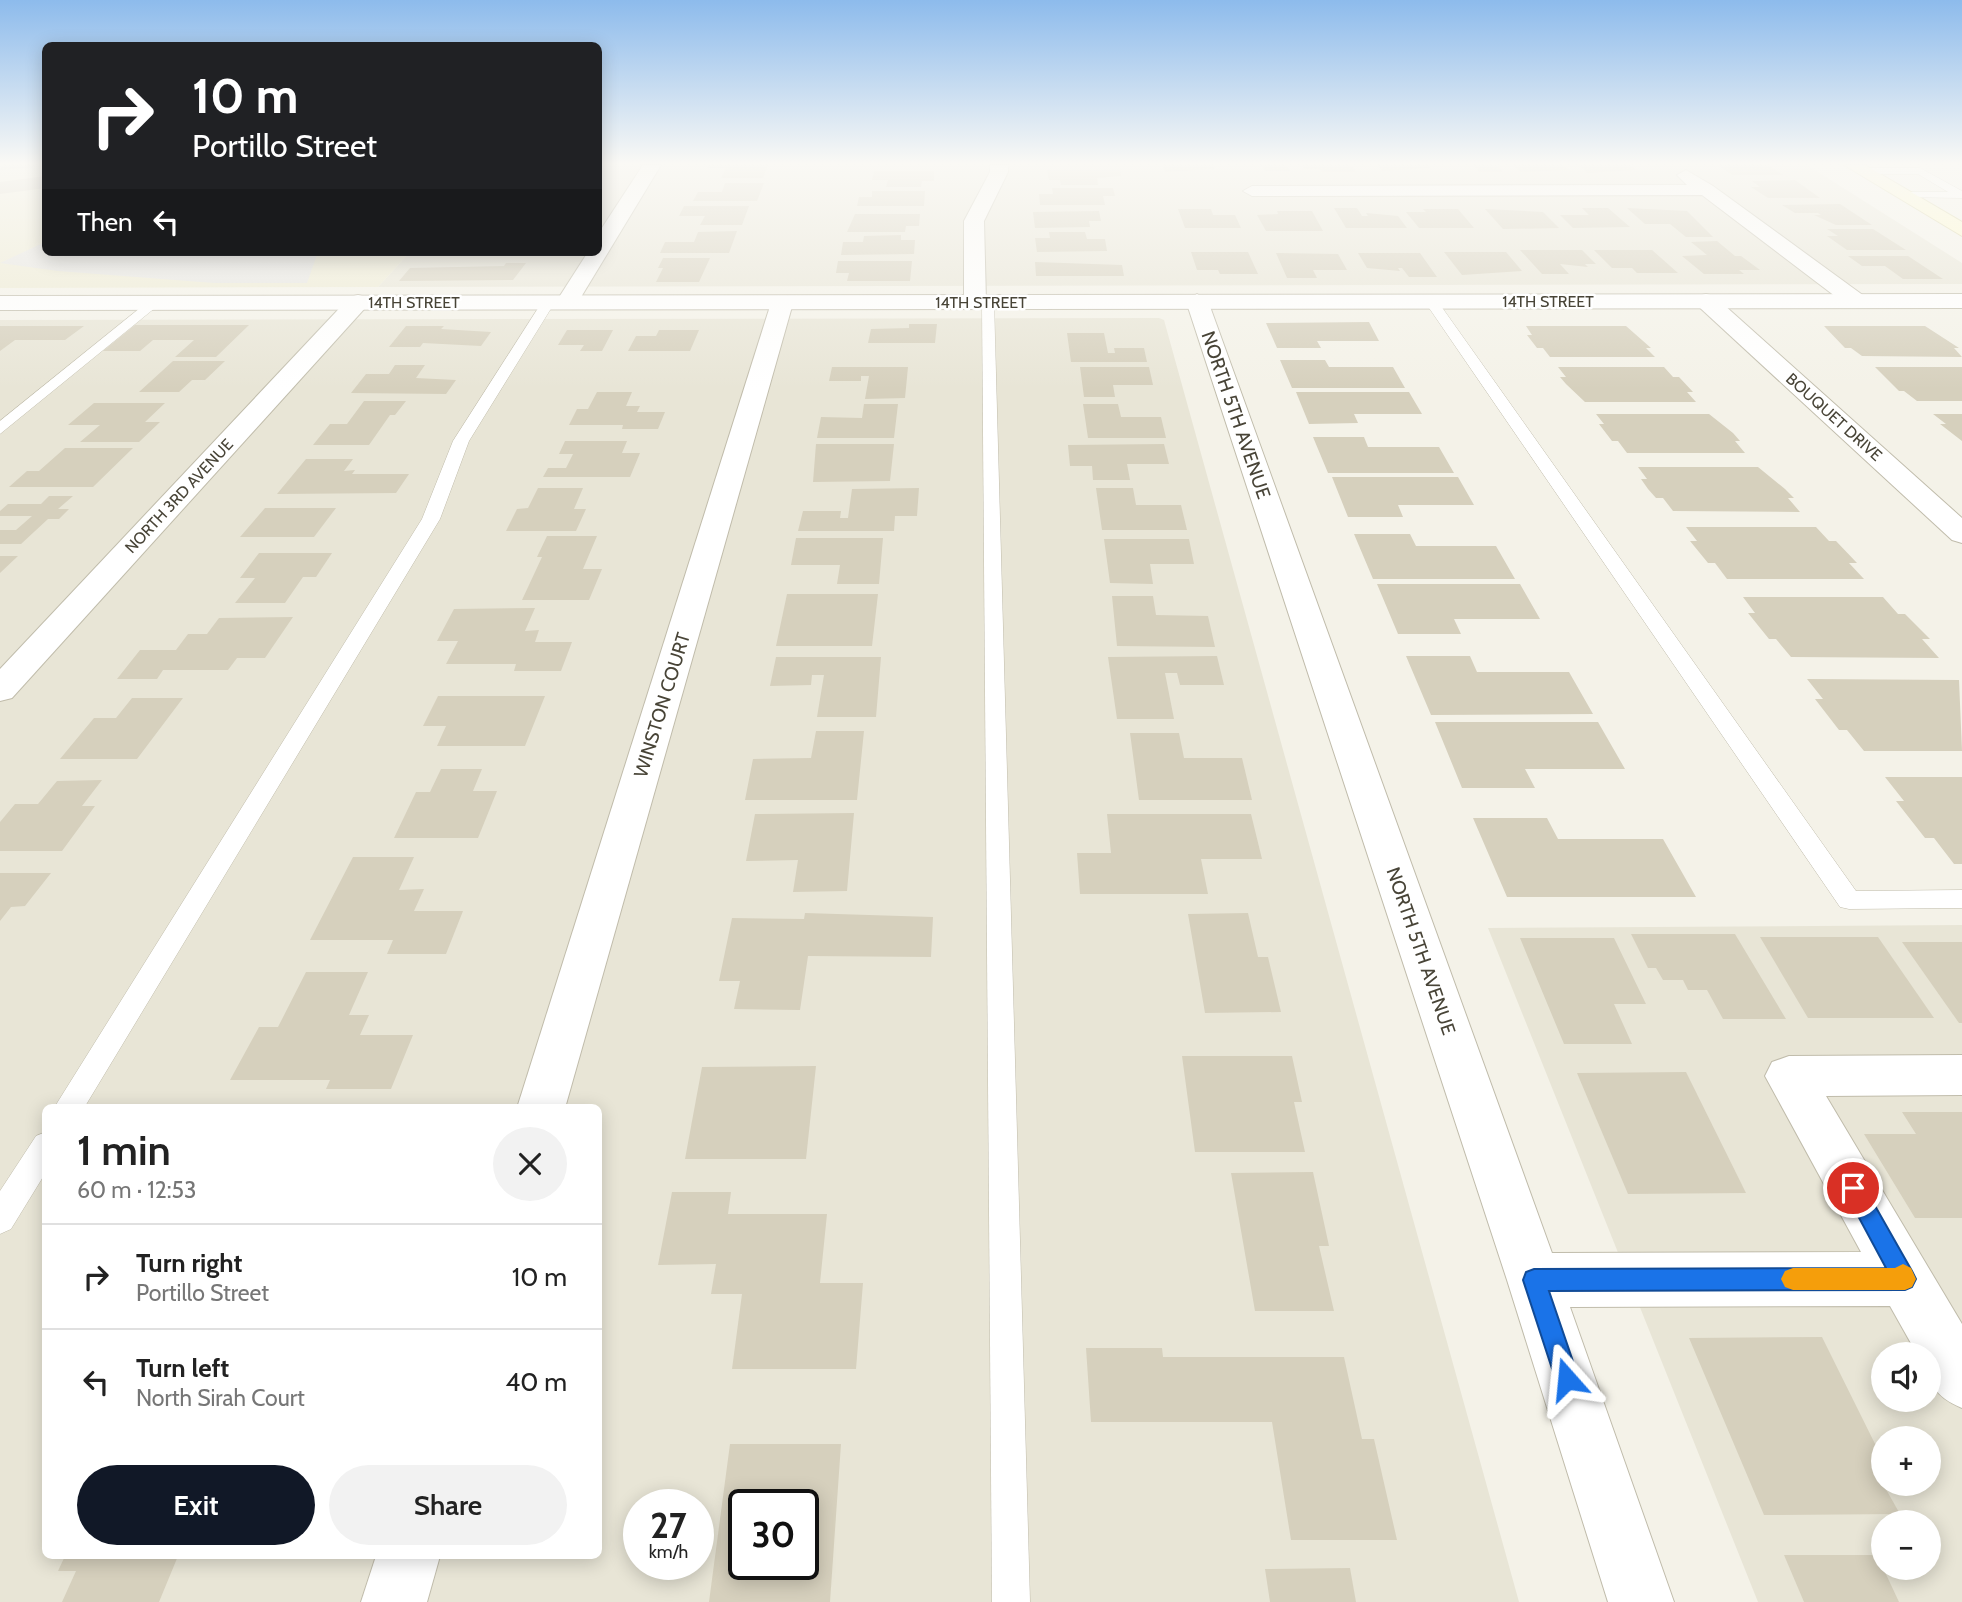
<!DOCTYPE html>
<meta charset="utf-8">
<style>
body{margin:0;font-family:Cabin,sans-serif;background:#f2f2f2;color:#222;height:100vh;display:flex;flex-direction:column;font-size:26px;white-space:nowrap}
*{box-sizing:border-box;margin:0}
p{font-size:23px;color:#767676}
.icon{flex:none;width:38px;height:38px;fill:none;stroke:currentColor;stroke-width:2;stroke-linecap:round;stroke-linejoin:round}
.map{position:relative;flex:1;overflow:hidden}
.sheet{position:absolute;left:42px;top:1104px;width:560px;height:455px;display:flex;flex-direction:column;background:#fff;border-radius:10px;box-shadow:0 4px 18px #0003}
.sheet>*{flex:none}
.guide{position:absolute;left:42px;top:42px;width:560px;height:214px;border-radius:10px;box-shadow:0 4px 18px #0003;background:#202124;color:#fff;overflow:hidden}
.controls{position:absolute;left:1871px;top:1342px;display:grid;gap:14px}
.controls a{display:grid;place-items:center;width:70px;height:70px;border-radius:50%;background:#fff;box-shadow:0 4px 18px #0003;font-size:35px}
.speed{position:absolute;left:623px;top:1489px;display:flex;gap:14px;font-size:35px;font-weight:700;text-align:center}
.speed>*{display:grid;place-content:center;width:91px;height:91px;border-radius:50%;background:#fff;box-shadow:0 4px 18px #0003;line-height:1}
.speed small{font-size:18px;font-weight:400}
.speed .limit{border:4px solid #111;border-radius:10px;background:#fff;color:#111}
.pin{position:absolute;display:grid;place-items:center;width:60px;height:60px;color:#fff;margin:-30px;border:4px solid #fff;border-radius:50%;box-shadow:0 2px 7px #0007}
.me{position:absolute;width:77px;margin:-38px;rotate:342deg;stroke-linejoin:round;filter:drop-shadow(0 0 5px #0008)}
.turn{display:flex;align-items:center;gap:24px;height:147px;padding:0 35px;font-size:32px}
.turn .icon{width:91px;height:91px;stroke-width:2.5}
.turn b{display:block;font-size:49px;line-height:60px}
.then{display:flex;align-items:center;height:66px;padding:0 35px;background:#0003;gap:14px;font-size:26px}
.round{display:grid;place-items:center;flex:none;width:74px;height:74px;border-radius:37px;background:#f2f2f2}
.overview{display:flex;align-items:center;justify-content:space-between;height:119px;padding:0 35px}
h1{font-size:42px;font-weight:600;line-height:52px}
.button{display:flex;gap:14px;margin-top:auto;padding:14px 35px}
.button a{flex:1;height:80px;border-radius:42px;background:#111827;color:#fff;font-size:28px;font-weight:600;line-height:80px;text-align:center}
.button a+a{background:#f2f2f2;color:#222}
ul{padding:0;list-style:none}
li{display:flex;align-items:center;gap:21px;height:105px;padding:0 35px;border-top:2px solid #e0e0e0}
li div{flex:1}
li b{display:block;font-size:26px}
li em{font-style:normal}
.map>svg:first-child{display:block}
.residential{fill:#e8e5d6;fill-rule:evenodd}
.education{fill:#edead2}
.parking{fill:#e5e4e0}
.building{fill:#d6d0bd;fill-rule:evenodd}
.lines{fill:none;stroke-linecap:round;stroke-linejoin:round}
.service-casing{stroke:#c0bcab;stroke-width:1}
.minor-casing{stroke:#c0bcab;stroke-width:2}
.tertiary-casing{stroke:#c0bcab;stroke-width:2}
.secondary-casing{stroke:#d4ce98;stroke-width:2}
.service{fill:#fff;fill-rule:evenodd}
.minor{fill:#fff;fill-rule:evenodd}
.tertiary{fill:#fff;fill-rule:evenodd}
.secondary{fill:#fffac8;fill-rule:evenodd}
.route{fill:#1a73e8;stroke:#114b97;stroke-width:2}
.slow{fill:#f59e0b}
.labels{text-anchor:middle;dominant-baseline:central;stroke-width:5;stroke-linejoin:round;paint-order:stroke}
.far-street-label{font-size:16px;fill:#484437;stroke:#fff}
.street-label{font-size:19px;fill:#484437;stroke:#fff}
</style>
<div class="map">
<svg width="1962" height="1602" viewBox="0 0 1962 1602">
<rect width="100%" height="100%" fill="#f4f2e8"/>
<!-- residential -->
<g class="residential">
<path d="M599,165H1807L1962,263V284L378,287L410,252H598Z"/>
<path d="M1159,318L1164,320L1519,1602H0V320ZM46,1108H598V1556H46ZM639,1505H698V1564H639ZM744,1505H803V1564H744Z"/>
<path d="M1962,925V1602H1758L1488,928ZM1883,1354H1928V1400H1883ZM1883,1438H1928V1484H1883ZM1883,1522H1928V1568H1883Z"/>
</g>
<!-- education -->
<path class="education" d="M0,165H45L46,252H410L378,287L0,288Z"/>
<!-- parking -->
<path class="parking" d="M45,242L46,252H318L307,283H214L58,271L0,263Z"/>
<!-- building -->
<g class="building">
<path d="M3,165H35V167L0,170Z"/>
<path d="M709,165H768L763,178H721L726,168H708Z"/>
<path d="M1162,165H1213L1215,169L1165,172Z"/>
<path d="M1261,165H1286L1290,171H1265Z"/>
<path d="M1302,165H1351L1356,172H1322L1320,169H1304Z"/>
<path d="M1377,165H1428L1431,168L1382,171Z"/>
<path d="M1473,165H1497L1503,172H1479Z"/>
<path d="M1513,165H1564L1569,170L1521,172Z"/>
<path d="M1578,165H1630L1636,170L1587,173Z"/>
<path d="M1718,165H1768L1783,175H1732Z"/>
<path d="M1047,170H1120L1121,176L1097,178L1098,185H1061L1060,180H1049Z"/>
<path d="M874,171H934V181H922L921,187H886L888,180H872Z"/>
<path d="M46,176V188L0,194V182Z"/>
<path d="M1795,180L1820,198H1768L1751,187H1760L1752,181Z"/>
<path d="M725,183H764L757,201H693L698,192H722Z"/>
<path d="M1052,188H1113L1115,196H1103L1105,205H1040L1039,194H1053Z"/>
<path d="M872,191H925L924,206H857L859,197H872Z"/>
<path d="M1840,204L1872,225H1836L1814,215H1821L1818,213H1795L1782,205Z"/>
<path d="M684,206H749L742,225H700L705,216H679Z"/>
<path d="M1334,208H1357L1362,216H1368L1366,213L1398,216L1407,228H1346Z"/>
<path d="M1582,208H1608L1630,227L1573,228L1560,215H1589Z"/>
<path d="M1627,208L1687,211L1713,237H1686L1670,224H1645Z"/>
<path d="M1178,209H1211L1213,215H1235L1241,228H1185Z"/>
<path d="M1423,209H1458L1474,228H1419L1406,212H1426Z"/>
<path d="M1485,209L1543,212L1559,228L1503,229Z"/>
<path d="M1099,211L1101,221H1089L1090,227L1035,228L1033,212Z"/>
<path d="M1277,211H1312L1323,231H1266L1257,215L1278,214Z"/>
<path d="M855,214H920L919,226H906L905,232H847Z"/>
<path d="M1827,229H1873L1906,250H1847L1827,236H1838Z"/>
<path d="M737,231L729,253H660L665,242H694L698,232Z"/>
<path d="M1049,232H1085L1087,239H1105L1107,251L1037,252L1035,238H1050Z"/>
<path d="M901,235V240H915L914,254L841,255L843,242H863L864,236Z"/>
<path d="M1717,241L1735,256H1741L1760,270H1739L1744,274H1704L1682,256L1707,255L1691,242Z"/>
<path d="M1520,250H1582L1596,264H1585L1588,267L1560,264L1569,274H1542Z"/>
<path d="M1594,250H1652L1678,273H1637L1632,268H1612Z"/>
<path d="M1191,252H1248L1258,274H1220L1218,270H1197Z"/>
<path d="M1444,252H1506L1522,271L1462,275Z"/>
<path d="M1276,253L1338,254L1347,270H1313L1317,278H1287Z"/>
<path d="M1358,253H1420L1437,277H1409L1402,268H1398L1400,271L1367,268Z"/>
<path d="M1848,256H1908L1943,279H1903L1885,266H1862Z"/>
<path d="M663,258H710L699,282H656L663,268H658Z"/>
<path d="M838,261H912L910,281H847L849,273H836Z"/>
<path d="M1035,262L1122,265L1124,276H1036Z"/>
<path d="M506,263H526L513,280L399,281L410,268L504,266Z"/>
<path d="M1369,322L1379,341H1317L1321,348H1277L1266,323Z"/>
<path d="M909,324H937L935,343H868L871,329L909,328Z"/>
<path d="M135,325H249L216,357H175L194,340H153L140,351H103Z"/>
<path d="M0,326H84L65,340H15L0,351Z"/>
<path d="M406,326H444L441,329L491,332L481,346L423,343L420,347H389Z"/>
<path d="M1526,326H1626L1651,348H1646L1655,357H1550L1543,348H1537L1527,335H1532Z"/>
<path d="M1824,326H1925L1959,348H1954L1962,357L1862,356L1851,348H1845Z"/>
<path d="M567,330H613L602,351H580L584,345H558Z"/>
<path d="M659,330H699L690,351H628L636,336H656Z"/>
<path d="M1067,333H1104L1108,353H1115L1114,348H1144L1147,362H1071Z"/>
<path d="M1280,360H1325L1329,367H1393L1405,388H1292Z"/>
<path d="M173,361H225L205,380H192L179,392H139Z"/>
<path d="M395,365H425L416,378L456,380L446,394L351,393L366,374H389Z"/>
<path d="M832,367H908L905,398L865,399L869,376H861V381H829Z"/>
<path d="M1080,367H1149L1153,385H1113L1115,397H1084Z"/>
<path d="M1558,367H1664L1673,377H1679L1693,392H1687L1696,402H1585L1566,384L1560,377H1566Z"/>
<path d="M1875,367H1962V401H1917L1904,391H1899Z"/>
<path d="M597,392H632L626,406H640L637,412H665L658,429H622L623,425H569L577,409H588Z"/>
<path d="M1296,392H1409L1422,414H1354L1358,423L1309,424Z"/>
<path d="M364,401H406L395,415H390L369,445H313L330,424H347Z"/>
<path d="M94,403H165L145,422H160L139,442H80L100,425H68Z"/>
<path d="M864,404H898L894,438H817L821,417L862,418Z"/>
<path d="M1083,404H1118L1121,417H1161L1166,438H1088Z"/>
<path d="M1596,414H1709L1733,433L1740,441H1735L1745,453H1627L1618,441H1612L1599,424H1604Z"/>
<path d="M1933,414H1962V441L1940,424H1946Z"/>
<path d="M1313,437H1364L1368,447H1439L1454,473H1328Z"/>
<path d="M565,441H627L622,453H640L630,477H543L548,468H566L573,454H559Z"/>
<path d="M816,444H894L890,481L813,482Z"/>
<path d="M1164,444L1169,464H1127L1130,480H1093L1092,466H1070L1068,445Z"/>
<path d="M65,448H133L93,487H9L27,471H39Z"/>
<path d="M306,459H353L344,471L355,470L352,474H409L396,493L277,494Z"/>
<path d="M1638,467H1758L1785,489L1794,498H1788L1800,512L1673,511L1663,498H1656L1648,489L1641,479H1647Z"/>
<path d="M1332,477H1458L1474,505H1398L1403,517H1348Z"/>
<path d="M538,488H583L574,509H586L576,531H506L517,509L528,508Z"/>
<path d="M919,488L917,516H895L894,531H798L803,511H841L840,518H848L852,489Z"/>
<path d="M1096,488H1133L1136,505H1181L1187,530H1102Z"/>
<path d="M49,496H73L58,509H69L59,519H48L21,544H0V530H16L32,516H0V511L8,504H41Z"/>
<path d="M265,508H336L314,537H240Z"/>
<path d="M1686,527H1816L1829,541H1836L1857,563H1849L1864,579H1727L1715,563H1708L1690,541H1697Z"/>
<path d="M1354,534H1410L1416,546H1496L1515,579H1373Z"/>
<path d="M547,536H597L583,569H602L589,600H522L542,557H537Z"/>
<path d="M796,538H883L879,584H837L840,565H791Z"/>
<path d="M1104,539H1189L1194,564H1150L1153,584L1110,583Z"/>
<path d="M259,553H332L316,577H303L285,603H235L255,578H240Z"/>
<path d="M0,556H18L0,573Z"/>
<path d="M1377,584H1520L1540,619H1454L1461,634H1398Z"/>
<path d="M787,594H878L872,646H776Z"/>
<path d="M1112,596H1153L1156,615L1208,616L1215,647L1117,646Z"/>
<path d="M1743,597H1883L1898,614H1905L1930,639H1922L1939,658L1791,657L1776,639H1769L1748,613H1755Z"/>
<path d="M535,608L525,631L539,630L535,642H572L561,671H514L516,664H446L458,641H437L454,609Z"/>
<path d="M293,617L265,658H237L228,670H163L157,679H117L140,650H176L188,634H207L219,618Z"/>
<path d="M1217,656L1224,685H1180L1177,673H1165L1174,719H1117L1108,657Z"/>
<path d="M1406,656H1470L1477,672H1569L1593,714L1431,715Z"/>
<path d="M776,657H881L876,717H817L824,675H812L811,685L770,686Z"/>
<path d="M1807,679L1959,680L1962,751H1864L1847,730H1839L1815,699H1823Z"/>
<path d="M438,696H545L525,746H437L446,726H423Z"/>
<path d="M132,698H183L137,759H60L94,718H116Z"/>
<path d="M1435,722H1598L1625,769H1525L1535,788H1462Z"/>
<path d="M816,731H864L857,800H745L753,759L811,758Z"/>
<path d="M1130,733H1179L1184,758H1242L1252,800H1139Z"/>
<path d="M441,769H482L473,791H497L478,838H394L416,792H430Z"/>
<path d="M1885,777H1962V864H1954L1934,838H1925L1896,801H1904Z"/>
<path d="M102,780L82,806H95L62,851H0V822L15,804H38L57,781Z"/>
<path d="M854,813L847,891L793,892L798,860L746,861L755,814Z"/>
<path d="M1107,814H1251L1262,859H1201L1208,894H1080L1077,853H1111Z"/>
<path d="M1473,818H1547L1558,839H1663L1696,897H1507Z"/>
<path d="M353,857H414L399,890L424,889L414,911H463L446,954H387L393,940H310Z"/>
<path d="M0,873H51L25,906L11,907L0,921Z"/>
<path d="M805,913L933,917L931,957L808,956L800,1010L734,1009L740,981H719L732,918L804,919Z"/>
<path d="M1248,913L1258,957H1268L1281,1012L1205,1013L1188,914Z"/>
<path d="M1631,934H1735L1786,1019H1723L1707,990H1688L1683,980H1663L1656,968H1648Z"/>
<path d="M1760,937H1878L1934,1018H1808Z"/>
<path d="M1520,938H1614L1646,1004H1614L1632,1044H1564Z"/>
<path d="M1902,942H1962V1023H1959Z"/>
<path d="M306,972H368L349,1015H369L360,1035H413L391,1089H326L330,1080H230L259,1027H278Z"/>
<path d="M1182,1056H1292L1302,1102H1294L1305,1152H1195Z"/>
<path d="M816,1066L806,1159H685L702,1067Z"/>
<path d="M1686,1072L1746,1193L1628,1194L1577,1073Z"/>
<path d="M1902,1112H1962V1218H1915L1864,1134H1916Z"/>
<path d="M1313,1172L1329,1246H1319L1334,1311H1255L1231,1173Z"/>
<path d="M672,1192H731L728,1214H827L820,1283H863L856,1369H732L742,1294H711L716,1264L658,1265Z"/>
<path d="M1822,1337L1883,1460V1484L1900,1514L1764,1515L1689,1338Z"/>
<path d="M1086,1348H1162L1163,1357H1344L1362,1439H1374L1397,1540H1291L1272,1422H1091Z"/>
<path d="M730,1444H841L830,1602H709ZM744,1505H803V1564H744Z"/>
<path d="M1784,1555H1877L1899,1602H1804Z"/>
<path d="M65,1556H178L159,1602H62L76,1571H58Z"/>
<path d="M1350,1568L1356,1602H1270L1265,1569Z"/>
</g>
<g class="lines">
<defs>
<g id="service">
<path d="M1920,168L1962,191V198L1898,197L1897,195L1902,192H1948L1918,174H1863L1858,171L1863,168Z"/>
<path d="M988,298L994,302L1030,1602H992L982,302Z"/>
<path d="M544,299L555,302L469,441L440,519L84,1108H54L422,519L453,441Z"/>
<path d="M1426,299H1436L1856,891L1962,890V908L1849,909L1840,907L1425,302Z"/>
<path d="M150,300L161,303L0,434V421Z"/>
<path d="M46,1132V1172L11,1229L0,1234V1191L36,1136Z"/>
</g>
<g id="minor">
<path d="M643,165H661L575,307H559L556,302L588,252H598V234Z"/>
<path d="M990,165H1008V172L984,221L986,302L975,309L964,302V221L990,172Z"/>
<path d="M1686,170L1713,186L1864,296L1867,301L1864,306H1848L1702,195L1252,196L1243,191L1252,186L1687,185L1677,175Z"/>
<path d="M1197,294L1208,301L1552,1253L1861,1252L1765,1076L1772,1062L1789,1056L1962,1055V1095L1826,1096L1962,1324V1408C1934,1396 1928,1384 1928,1354H1917L1890,1306L1570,1307L1674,1602H1608L1507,1280L1186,301Z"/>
<path d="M1706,294L1714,296L1962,518V543L1952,540L1698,306L1695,301L1698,296Z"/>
<path d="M358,295L366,297L369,302L366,307L12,698L0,701V669L350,297Z"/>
<path d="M782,296L793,303L565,1108H517L771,303Z"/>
<path d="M376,1556H440L427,1602H361Z"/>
</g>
<path id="tertiary" d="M1962,294V308L0,310V296Z"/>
<path id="secondary" d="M1844,165H1865L1962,222V236Z"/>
</defs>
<!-- service casing -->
<use href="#service" class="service-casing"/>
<!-- minor casing -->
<use href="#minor" class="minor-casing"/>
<!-- tertiary casing -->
<use href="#tertiary" class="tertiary-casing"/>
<!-- secondary casing -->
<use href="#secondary" class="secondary-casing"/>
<!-- service -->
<use href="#service" class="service"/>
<!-- minor -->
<use href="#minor" class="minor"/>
<!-- tertiary -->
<use href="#tertiary" class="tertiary"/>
<!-- secondary -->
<use href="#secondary" class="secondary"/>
</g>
<!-- sky -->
<linearGradient id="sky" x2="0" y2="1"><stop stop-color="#8dbbec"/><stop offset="0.42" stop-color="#faf9f5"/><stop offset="1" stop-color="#faf9f5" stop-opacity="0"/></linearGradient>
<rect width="1962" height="389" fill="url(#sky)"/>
<!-- route -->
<path class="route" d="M1853,1179L1861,1181L1912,1271L1916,1279L1912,1287L1905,1290L1549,1291L1579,1379L1575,1387L1567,1391L1558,1387L1523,1280L1526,1272L1534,1269L1886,1268L1843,1188L1846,1181Z"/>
<!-- slow -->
<path class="slow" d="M1903,1264L1911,1268L1916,1279L1912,1287L1905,1290H1793L1785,1287L1781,1279L1785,1271L1793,1268H1895Z"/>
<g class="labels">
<!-- far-street labels -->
<g class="far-street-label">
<text x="1548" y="301">14TH STREET</text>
<text x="414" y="302">14TH STREET</text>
<text x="981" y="302">14TH STREET</text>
<text transform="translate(1834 417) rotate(42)">BOUQUET DRIVE</text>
<text transform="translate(179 496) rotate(-47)">NORTH 3RD AVENUE</text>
</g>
<!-- street labels -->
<g class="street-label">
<text transform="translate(1236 415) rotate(71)">NORTH 5TH AVENUE</text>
<text transform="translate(662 705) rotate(-73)">WINSTON COURT</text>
<text transform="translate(1421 951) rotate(71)">NORTH 5TH AVENUE</text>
</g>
</g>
</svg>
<div class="controls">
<a><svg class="icon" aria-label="sound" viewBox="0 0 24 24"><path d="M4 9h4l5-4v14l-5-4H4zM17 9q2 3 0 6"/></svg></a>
<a>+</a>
<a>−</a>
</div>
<div class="speed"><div>27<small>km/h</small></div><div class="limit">30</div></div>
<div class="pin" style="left:1853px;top:1188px;background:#d93025"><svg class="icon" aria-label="arrive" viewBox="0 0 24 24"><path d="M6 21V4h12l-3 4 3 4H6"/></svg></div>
<svg class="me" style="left:1567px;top:1379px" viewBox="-20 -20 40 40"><path d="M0-17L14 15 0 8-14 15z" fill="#1a73e8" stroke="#fff" stroke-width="4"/></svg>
<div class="guide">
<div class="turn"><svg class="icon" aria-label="right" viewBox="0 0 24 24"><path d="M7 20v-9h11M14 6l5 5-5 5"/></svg><div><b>10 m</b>Portillo Street</div></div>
<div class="then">Then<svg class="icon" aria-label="left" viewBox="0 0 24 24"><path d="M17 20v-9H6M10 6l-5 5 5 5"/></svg></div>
</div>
<section class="sheet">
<div class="overview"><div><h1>1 min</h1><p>60 m · 12:53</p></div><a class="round"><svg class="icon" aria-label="close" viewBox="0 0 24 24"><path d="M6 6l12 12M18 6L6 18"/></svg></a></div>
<ul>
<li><svg class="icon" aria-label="right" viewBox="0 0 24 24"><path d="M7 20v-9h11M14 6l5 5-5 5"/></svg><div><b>Turn right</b><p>Portillo Street</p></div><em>10 m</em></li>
<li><svg class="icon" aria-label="left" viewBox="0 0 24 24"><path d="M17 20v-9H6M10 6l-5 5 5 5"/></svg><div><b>Turn left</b><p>North Sirah Court</p></div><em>40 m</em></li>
</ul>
<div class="button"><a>Exit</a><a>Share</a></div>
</section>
</div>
